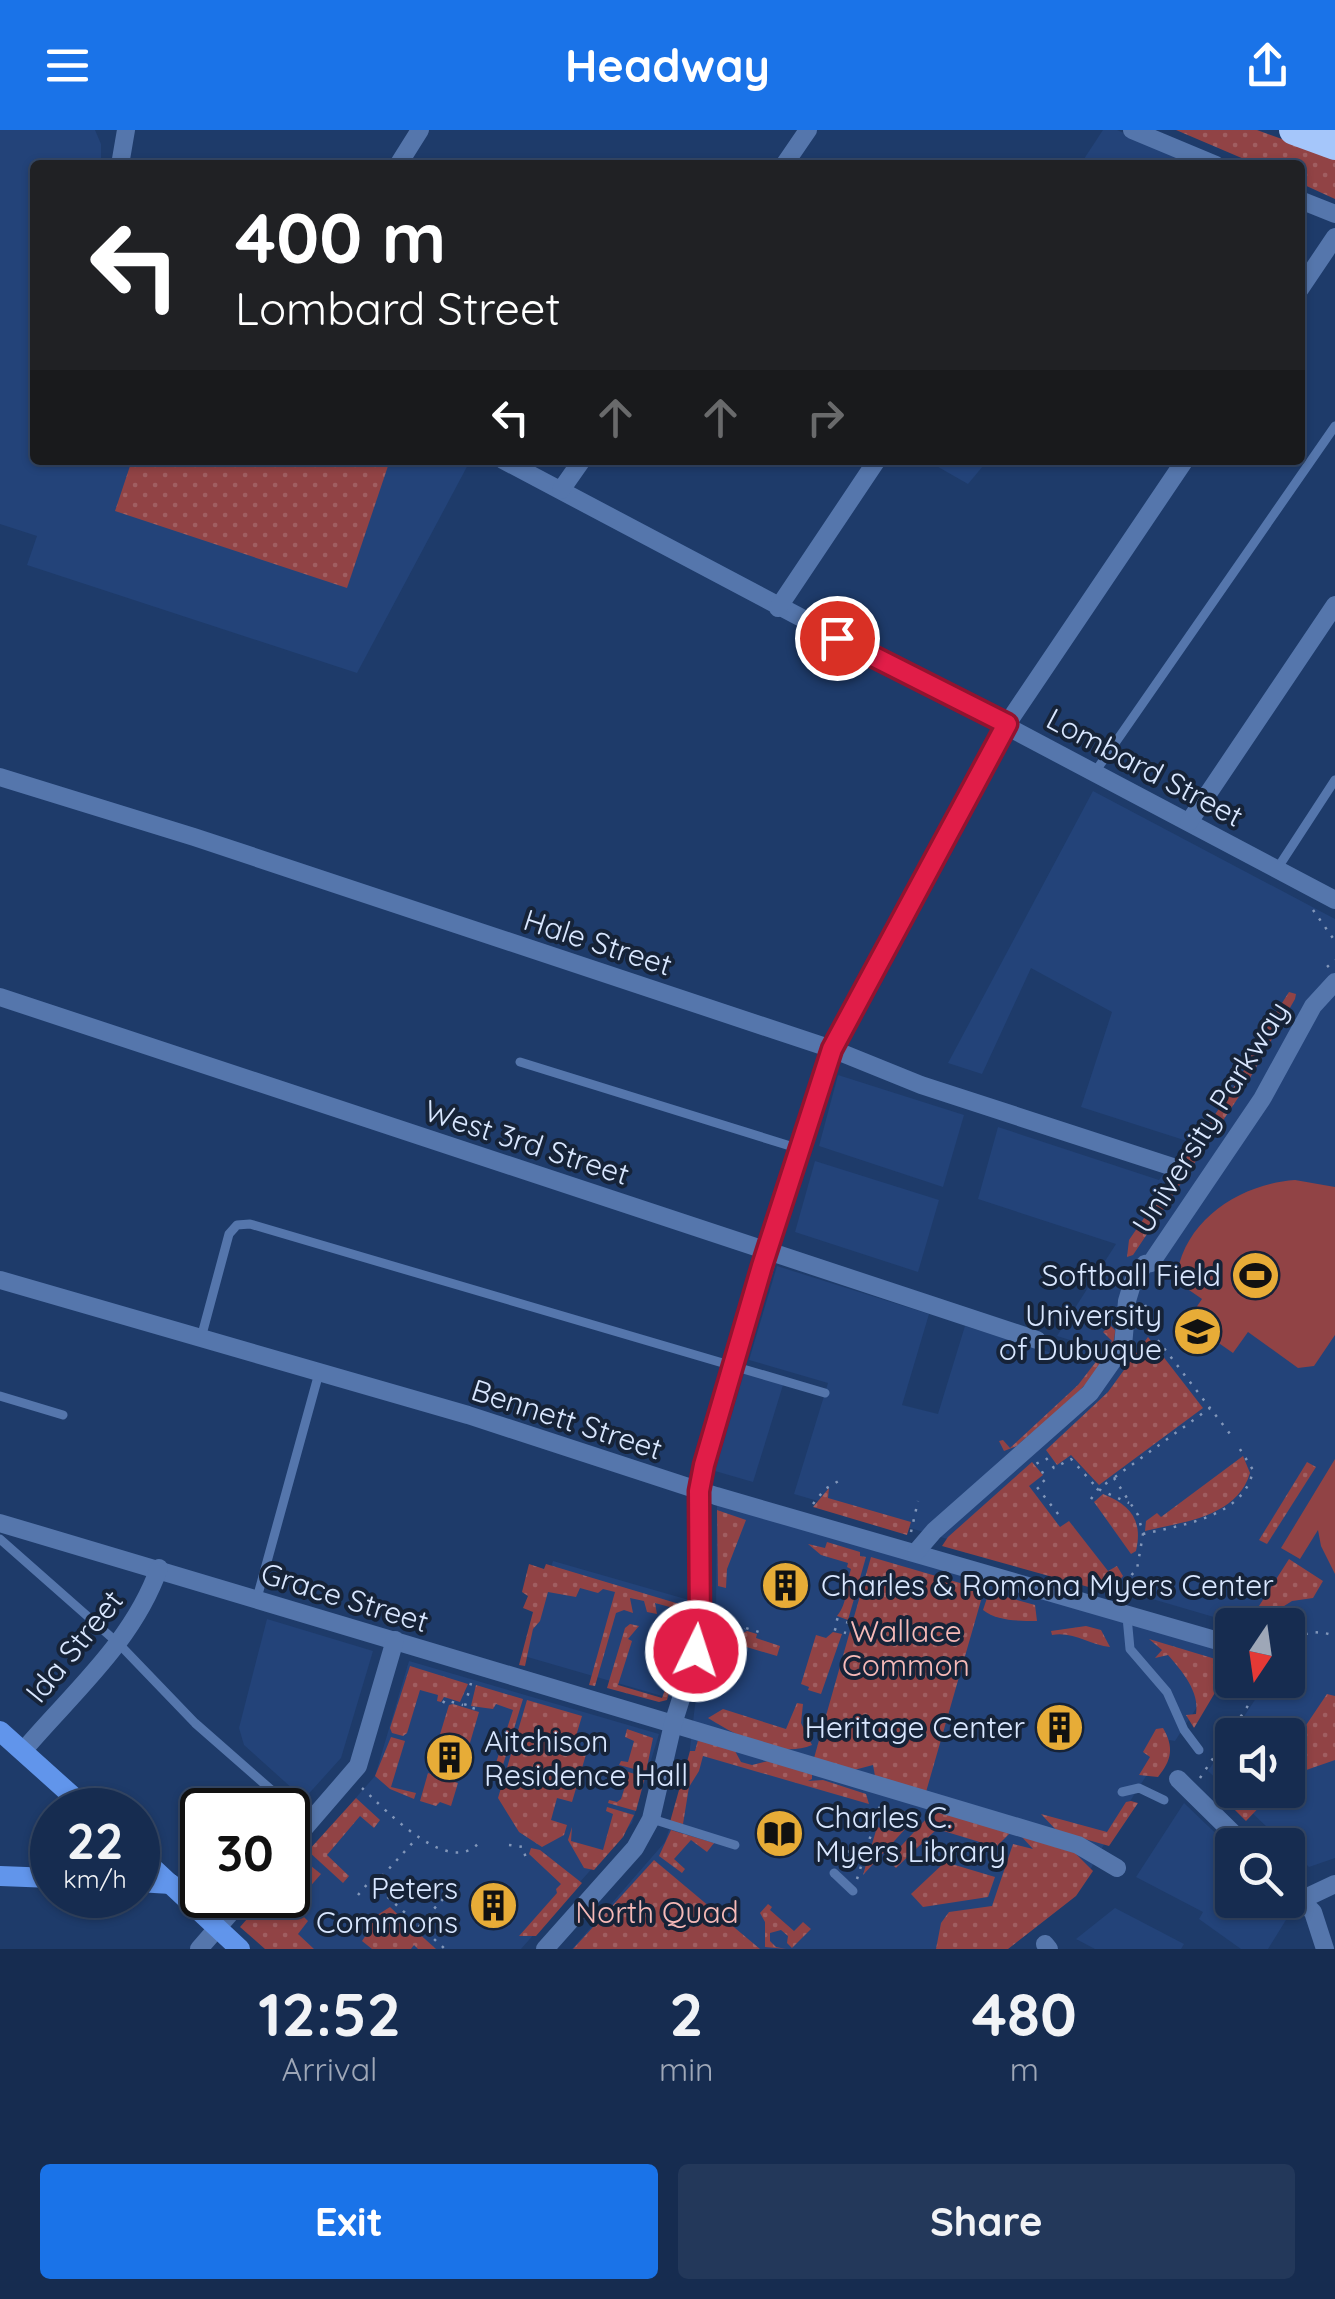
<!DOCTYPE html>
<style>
body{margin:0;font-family:Quicksand,sans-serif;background:#23385a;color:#f1f3f6;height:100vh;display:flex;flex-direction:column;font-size:38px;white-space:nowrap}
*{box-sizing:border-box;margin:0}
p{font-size:32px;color:#9ea7b7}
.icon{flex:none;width:55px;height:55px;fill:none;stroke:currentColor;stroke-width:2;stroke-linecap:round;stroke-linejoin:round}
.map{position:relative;height:1819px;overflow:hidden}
.sheet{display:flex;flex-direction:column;background:#162c50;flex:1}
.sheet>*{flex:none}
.banner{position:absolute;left:30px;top:30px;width:1275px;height:305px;border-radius:10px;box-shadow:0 2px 8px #0004,0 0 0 2px #354867;background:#202124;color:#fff;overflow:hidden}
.needle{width:65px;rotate:193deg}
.buttons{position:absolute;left:1215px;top:1478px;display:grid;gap:20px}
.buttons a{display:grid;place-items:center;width:90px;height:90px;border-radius:10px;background:#162c50;box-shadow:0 2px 8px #0004,0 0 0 2px #354867;font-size:50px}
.speed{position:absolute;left:30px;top:1658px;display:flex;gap:20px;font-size:50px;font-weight:700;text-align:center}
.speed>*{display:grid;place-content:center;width:130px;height:130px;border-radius:50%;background:#162c50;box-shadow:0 2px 8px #0004,0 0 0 2px #354867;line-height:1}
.speed small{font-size:25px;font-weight:400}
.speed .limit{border:5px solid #111;border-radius:15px;background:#fff;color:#111}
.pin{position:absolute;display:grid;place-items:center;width:85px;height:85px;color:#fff;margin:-42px;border:5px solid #fff;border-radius:50%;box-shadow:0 2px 10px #0007}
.me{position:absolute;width:110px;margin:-55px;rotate:4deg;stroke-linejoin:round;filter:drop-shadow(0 0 8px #0008)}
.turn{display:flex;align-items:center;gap:35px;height:210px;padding:0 40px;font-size:45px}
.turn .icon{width:130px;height:130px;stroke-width:2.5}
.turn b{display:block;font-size:70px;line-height:85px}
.lanes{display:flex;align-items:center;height:95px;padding:0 40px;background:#0003;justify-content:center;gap:50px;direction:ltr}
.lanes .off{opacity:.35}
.eta{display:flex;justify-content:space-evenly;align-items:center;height:170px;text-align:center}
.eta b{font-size:60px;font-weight:700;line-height:70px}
.button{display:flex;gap:20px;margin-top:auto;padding:20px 40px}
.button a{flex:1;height:115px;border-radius:10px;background:#1a73e8;color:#fff;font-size:40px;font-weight:700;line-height:115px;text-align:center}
.button a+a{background:#23385a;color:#f1f3f6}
header{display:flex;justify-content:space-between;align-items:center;height:130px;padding:0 40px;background:#1a73e8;color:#fff;font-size:45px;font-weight:700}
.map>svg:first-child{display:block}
.built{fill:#234379;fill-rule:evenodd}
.green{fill:url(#green-dots)}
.pitch{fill:#914345}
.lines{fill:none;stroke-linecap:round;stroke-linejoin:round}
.path{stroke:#8297ba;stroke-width:2.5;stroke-dasharray:2.5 8;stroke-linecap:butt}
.lane{stroke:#5576ac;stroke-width:9}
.street{stroke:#5576ac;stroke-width:18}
.secondary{stroke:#6195eb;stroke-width:20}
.highway{stroke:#a5c6fa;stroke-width:30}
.route-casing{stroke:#92132f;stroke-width:25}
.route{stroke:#e11d48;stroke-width:18}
.labels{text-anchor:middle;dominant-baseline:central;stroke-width:8;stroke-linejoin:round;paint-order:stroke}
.street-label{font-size:30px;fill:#d9e7ff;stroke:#162338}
.poi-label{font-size:30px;fill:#d9e7ff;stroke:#162338;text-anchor:end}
.park-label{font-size:30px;fill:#f6bab8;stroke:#162338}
</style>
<header><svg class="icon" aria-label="menu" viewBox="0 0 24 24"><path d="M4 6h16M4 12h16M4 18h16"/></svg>Headway<svg class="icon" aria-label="share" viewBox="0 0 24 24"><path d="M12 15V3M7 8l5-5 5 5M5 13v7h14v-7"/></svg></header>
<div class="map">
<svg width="1335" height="1819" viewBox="0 0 1335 1819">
<defs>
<pattern id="green-dots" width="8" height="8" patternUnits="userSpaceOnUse" patternTransform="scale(2.5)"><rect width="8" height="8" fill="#914345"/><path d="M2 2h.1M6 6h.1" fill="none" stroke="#a05e61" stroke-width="1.8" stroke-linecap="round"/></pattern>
</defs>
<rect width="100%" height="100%" fill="#1e3b6a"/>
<!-- built -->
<g class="built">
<path d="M0,0H95L101,14V35H35V330L470,331L357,543L27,435L37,406L0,394Z"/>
<path d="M1103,0H1117L1201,35H1080Z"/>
<path d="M926,330H988L968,354Z"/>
<path d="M1093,661L1335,789V1728L1309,1737L1208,1641L1268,1550H1288V1495H1241L794,1364L828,1253L749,1230L777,1136L929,1184L902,1275L938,1284L965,1196L1065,1227L1070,1210L1057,1206L1116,1114L978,1069L998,997L1159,1050L1187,1011L1081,977L1112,882L1031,838L982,944L948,933ZM1232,1605H1288V1660H1232Z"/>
<path d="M838,945L964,985L943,1057L819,1016Z"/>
<path d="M815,1031L939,1070L918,1142L795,1102Z"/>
<path d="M744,1243L783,1255L753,1352L715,1341Z"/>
<path d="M717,1373L1232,1523L1175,1611L1169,1610L1113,1698L1084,1751L1004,1819H572L665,1712L687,1644L695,1575L722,1479L716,1476Z"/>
<path d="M553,1431L689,1470L688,1505L669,1568L524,1526Z"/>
<path d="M267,1489L373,1521L341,1628L304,1669L244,1615L239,1598Z"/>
<path d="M409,1531L659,1604L632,1693L521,1819H281L288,1745L375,1646Z"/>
<path d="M1184,1673L1232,1719V1770H1286L1294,1777L1268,1819H1241L1199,1789L1203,1782L1136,1747Z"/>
<path d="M1115,1778L1184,1814L1181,1819H1095L1076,1809Z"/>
</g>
<!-- green -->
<g class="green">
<path d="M1176,0H1257L1335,28V69L1300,53V35H1258Z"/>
<path d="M132,330H390L347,458L115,381Z"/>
<path d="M1289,862L1296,864L1295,869L1242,962L1133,1125L1127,1127L1129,1110L1240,948L1261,906Z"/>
<path d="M1110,1195L1115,1200C1116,1240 1045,1290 1017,1316L1004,1321L999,1311L1003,1310L1010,1318L1078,1255L1112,1211L1103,1202Z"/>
<path d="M1148,1207L1203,1278L1099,1355L1071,1325L1057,1335L1046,1320L1108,1262Z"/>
<path d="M1243,1326L1250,1343C1237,1387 1183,1392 1145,1401L1146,1391L1157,1383L1161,1387Z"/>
<path d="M1032,1332L1043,1345L1029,1356L1060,1397L1069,1391L1108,1441L1117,1436L1123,1446L1110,1463L942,1416L948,1407Z"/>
<path d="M1307,1332L1316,1337L1267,1414L1259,1410Z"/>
<path d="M829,1358L828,1368L911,1392L907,1405L813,1377Z"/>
<path d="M1103,1364C1131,1375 1143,1391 1136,1421L1131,1424L1094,1372Z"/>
<path d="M717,1380L746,1390L727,1439L726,1458L718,1456Z"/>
<path d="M827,1412L860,1422V1426L866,1427L848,1490L837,1486C848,1473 846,1455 851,1439L847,1437L848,1433L821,1425L808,1414L825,1418Z"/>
<path d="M871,1427L984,1460L926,1662L875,1646L873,1635L854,1640L814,1628Z"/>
<path d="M1289,1429L1323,1451L1313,1468L1292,1471L1259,1492V1476Z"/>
<path d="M529,1434L544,1439L546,1434L686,1476L685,1494H681L677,1479L655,1473L657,1484L647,1482L644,1471L630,1468L633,1483L624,1480L616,1483L595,1556L589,1555L615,1462L603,1459L598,1463L580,1458L576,1467L548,1462L540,1491L533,1499L525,1536L519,1535L533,1482L523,1478L528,1466L522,1462Z"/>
<path d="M989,1462L1035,1475L1037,1491C1018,1491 997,1491 983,1480Z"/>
<path d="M630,1494L639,1496L628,1509L632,1511L618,1555L662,1568L667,1554L671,1555L667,1570L659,1572L607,1558L625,1498Z"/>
<path d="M1086,1496L1101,1500L1110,1517C1090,1515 1073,1501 1052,1505L1051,1501Z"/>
<path d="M747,1501L757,1504L756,1508L780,1516L777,1526L743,1516L739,1530L724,1526L713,1563L709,1566L704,1555L715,1517Z"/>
<path d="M833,1502L842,1504L821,1564L808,1560L809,1557L801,1554L816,1505L826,1508Z"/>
<path d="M1149,1509L1232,1534L1194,1598L1186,1585L1196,1584C1200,1562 1182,1541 1168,1525L1155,1528L1162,1520Z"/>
<path d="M410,1536L468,1554L460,1572L444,1567L441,1572L437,1571L438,1565L420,1560L407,1603L403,1606L392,1603L390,1598Z"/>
<path d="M476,1555L523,1569L503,1635L496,1633L513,1580L496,1574L493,1579L471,1576Z"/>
<path d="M1327,1564L1335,1566V1630L1292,1645L1293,1658L1269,1667L1246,1691L1232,1677L1239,1672L1249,1679L1264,1660H1288V1622Z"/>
<path d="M527,1570L582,1586L573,1616L587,1621L572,1672L557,1668L551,1690L567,1695L564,1705L542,1717L519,1702L498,1668Z"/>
<path d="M797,1573L803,1574L801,1593L812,1615C779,1629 737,1606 708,1588L723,1579L786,1599Z"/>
<path d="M453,1574L479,1582L467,1623L437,1614L449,1575Z"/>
<path d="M1163,1598C1174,1617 1172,1630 1158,1647L1139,1645L1150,1627L1143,1622L1156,1599Z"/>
<path d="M627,1599L653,1608L646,1642L619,1635L621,1631L628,1632L634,1611L625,1607Z"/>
<path d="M391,1607L405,1611L391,1657L416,1663L414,1669L390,1659L375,1646Z"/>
<path d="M698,1610L735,1621L741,1632L752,1635L768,1631L812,1644V1649L808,1651L823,1650L866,1664L869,1674L703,1626L699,1641L689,1657L683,1694L670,1692L690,1621H695Z"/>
<path d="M618,1639L645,1647L636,1681L608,1673L609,1670L617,1672L621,1669L627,1650L625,1645L617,1644Z"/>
<path d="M428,1643L458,1653L451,1676L440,1672L436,1676L420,1671Z"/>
<path d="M356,1668L380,1690L374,1698L360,1686L327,1725L349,1746L343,1753L308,1721Z"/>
<path d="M1131,1671L1138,1673L1109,1716L1057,1701L1041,1684L1107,1702L1126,1672Z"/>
<path d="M607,1677L634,1685L623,1707L594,1740L584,1738L568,1710L572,1697L571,1711L603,1720L613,1684L606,1681Z"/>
<path d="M898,1680L919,1684L863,1745L877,1697L892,1701L905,1688L892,1683Z"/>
<path d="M935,1680L1010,1703L996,1717L937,1699L896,1738L888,1730L928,1687L932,1688Z"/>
<path d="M671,1700L714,1713L707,1722L691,1710L674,1729L685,1739L682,1743L659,1726Z"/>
<path d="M1021,1706L1075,1723L1093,1741L1076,1766L1008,1819H936L941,1793L949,1782L992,1776L1013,1714L1033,1719Z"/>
<path d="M531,1718L540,1720L582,1753L536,1806H519L557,1763L556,1759L561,1754L529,1724Z"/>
<path d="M301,1728L321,1744L293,1776L308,1791L298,1804L314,1819H265L240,1797L268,1765H288V1743Z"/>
<path d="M654,1730L760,1819H573Z"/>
<path d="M945,1732L995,1747L988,1767L923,1777L911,1764Z"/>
<path d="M768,1774L772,1777L770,1780L794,1801L803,1792L811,1799L792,1818L787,1813L788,1806L781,1800L770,1803V1811L776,1817L786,1819L765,1817V1792L760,1783Z"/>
<path d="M390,1777L412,1798L410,1801L415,1800L436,1819H418L414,1815L411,1819H372L362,1811L368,1802L366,1792Z"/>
</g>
<!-- pitch -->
<g class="pitch">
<path d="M1295,1050L1335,1057V1205L1314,1236L1298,1238L1248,1202L1233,1223L1187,1191L1202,1169L1176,1151C1182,1091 1239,1054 1295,1050Z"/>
<path d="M1335,1329V1444L1321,1416L1318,1400L1300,1429L1281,1418Z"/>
</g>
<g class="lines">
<!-- path -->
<g class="path">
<path d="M1313,780L1335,811"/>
<path d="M1327,837L1335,830"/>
<path d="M1145,1175L1155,1193L1150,1200L1210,1278"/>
<path d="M1046,1328L1054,1338L1071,1329L1098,1359L1129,1373"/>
<path d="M1037,1332L1046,1349L1037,1357L1062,1389"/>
<path d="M1115,1347L1210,1278L1234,1309"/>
<path d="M1091,1369L1098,1359L1114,1348L1138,1385L1143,1404L1137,1439L1116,1462"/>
<path d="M813,1374L825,1359L842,1349"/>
<path d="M911,1402L918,1371"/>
<path d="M1143,1404C1181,1395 1245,1387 1253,1340L1238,1316"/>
<path d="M716,1489L759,1502"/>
<path d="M836,1489L849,1493"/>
<path d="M834,1499L846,1503"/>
<path d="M717,1514L745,1499"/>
<path d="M1288,1516C1302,1502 1316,1499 1335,1506"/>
<path d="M471,1553L465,1576L480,1580"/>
<path d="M443,1573L445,1570L463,1575"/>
<path d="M1200,1648L1265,1550"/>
<path d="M362,1658C386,1680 452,1752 482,1709"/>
<path d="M509,1715L523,1717L527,1733"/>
<path d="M847,1721L864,1726"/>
<path d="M857,1749L880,1676"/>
<path d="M375,1754L417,1708"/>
<path d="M358,1765L370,1751L445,1819"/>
<path d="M420,1794L455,1756"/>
</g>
<!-- lane -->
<g class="lane">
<path d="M1095,642L1335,296"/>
<path d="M1277,739L1335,650"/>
<path d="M520,932L800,1019"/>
<path d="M201,1208L229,1104L237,1095L250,1094L825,1263"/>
<path d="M0,1266L63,1285"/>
<path d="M0,1409L119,1514L195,1593L309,1693"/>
<path d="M257,1468L319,1243"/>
<path d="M1127,1487L1130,1519L1167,1562L1184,1600L1199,1620"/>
<path d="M1122,1662L1139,1658L1164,1670"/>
<path d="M652,1689L735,1715"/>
<path d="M834,1743L853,1761"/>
</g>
<!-- street -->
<g class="street">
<path d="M1132,0L1216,35"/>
<path d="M120,35L126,0"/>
<path d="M398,35L420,0"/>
<path d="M784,35L808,0"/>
<path d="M1300,70L1335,84"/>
<path d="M1300,159L1335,107"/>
<path d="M503,330L1335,770"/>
<path d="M561,360L582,330"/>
<path d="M778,478L877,330"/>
<path d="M0,647L194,707L832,919L921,955L1176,1038"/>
<path d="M1189,692L1335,475"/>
<path d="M0,867L1037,1210"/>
<path d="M0,1150L468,1285L716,1366L1232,1515"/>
<path d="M0,1393L1078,1715L1117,1738"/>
<path d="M916,1422L934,1401L1090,1263L1123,1216L1127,1171L1133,1151L1145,1134L1151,1133L1262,969L1313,876L1335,852"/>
<path d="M23,1621C72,1563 133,1512 159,1438"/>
<path d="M1178,1649L1245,1715"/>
<path d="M288,1717L358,1636L395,1510"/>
<path d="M1288,1757L1313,1782L1325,1819"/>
<path d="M1301,1770L1335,1754"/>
<path d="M1045,1814L1049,1819"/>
<path d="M199,1819L246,1765"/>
<path d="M545,1819L635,1718L651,1689L673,1594L699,1512V1361L704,1335L832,919L1007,594L1185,330"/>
</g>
<!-- secondary -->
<g class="secondary">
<path d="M0,1601L88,1680"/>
<path d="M138,1724L240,1819"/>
<path d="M0,1746L52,1748"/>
<path d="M138,1752L171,1754"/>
</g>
<!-- highway -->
<path class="highway" d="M1294,0L1335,15"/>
</g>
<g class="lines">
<defs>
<path id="route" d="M696,1521L700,1504L699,1361L704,1335L762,1136L832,919L1007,594L837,508"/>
</defs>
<!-- route casing -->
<use href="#route" class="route-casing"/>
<!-- route -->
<use href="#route" class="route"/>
</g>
<!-- icons -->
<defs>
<symbol id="stadium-disc" viewBox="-11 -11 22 22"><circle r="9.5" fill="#e7ac37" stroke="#162338"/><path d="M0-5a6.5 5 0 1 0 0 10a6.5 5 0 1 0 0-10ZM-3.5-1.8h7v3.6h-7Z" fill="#111"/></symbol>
<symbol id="university-disc" viewBox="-11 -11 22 22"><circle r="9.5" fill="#e7ac37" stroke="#162338"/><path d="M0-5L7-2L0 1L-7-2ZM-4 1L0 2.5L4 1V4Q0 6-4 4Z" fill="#111"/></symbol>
<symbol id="building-disc" viewBox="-11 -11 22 22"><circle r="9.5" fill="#e7ac37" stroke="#162338"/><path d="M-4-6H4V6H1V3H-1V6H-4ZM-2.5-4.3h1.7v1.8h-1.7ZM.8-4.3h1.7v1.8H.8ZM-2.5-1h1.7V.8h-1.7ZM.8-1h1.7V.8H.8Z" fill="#111"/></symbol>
<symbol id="library-disc" viewBox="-11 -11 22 22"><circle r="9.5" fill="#e7ac37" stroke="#162338"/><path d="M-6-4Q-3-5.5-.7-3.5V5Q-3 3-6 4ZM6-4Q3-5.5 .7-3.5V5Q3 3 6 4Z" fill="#111"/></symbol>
</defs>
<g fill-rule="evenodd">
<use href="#stadium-disc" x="1228" y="1118" width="55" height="55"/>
<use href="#university-disc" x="1170" y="1174" width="55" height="55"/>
<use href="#building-disc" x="758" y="1428" width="55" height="55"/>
<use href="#building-disc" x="1032" y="1570" width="55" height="55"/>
<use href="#building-disc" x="422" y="1600" width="55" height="55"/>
<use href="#library-disc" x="752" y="1676" width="55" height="55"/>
<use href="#building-disc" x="466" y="1748" width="55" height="55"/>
</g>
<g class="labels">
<!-- street labels -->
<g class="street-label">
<text transform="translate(1145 637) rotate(28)">Lombard Street</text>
<text transform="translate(598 812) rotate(18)">Hale Street</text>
<text transform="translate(1210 987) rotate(-58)">University Parkway</text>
<text transform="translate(527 1012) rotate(18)">West 3rd Street</text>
<text transform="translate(567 1289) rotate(18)">Bennett Street</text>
<text transform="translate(345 1467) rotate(17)">Grace Street</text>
<text transform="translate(74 1516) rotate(-51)">Ida Street</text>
</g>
<!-- poi labels -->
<g class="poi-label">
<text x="1221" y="1145">Softball Field</text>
<text x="1162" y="1185">University<tspan x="1162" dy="34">of Dubuque</tspan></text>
<text x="821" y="1455" text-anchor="start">Charles &amp; Romona Myers Center</text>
<text x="1025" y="1597">Heritage Center</text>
<text x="484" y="1611" text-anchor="start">Aitchison<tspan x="484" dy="34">Residence Hall</tspan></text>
<text x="815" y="1687" text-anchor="start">Charles C.<tspan x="815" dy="34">Myers Library</tspan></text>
<text x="458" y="1758">Peters<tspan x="458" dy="34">Commons</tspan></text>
</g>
<!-- park labels -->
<g class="park-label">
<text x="906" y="1501">Wallace<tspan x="906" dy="34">Common</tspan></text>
<text x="657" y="1782">North Quad</text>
</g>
</g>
</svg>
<div class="buttons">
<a><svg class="needle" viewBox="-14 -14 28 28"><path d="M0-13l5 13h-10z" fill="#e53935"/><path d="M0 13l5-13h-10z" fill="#9ea7b7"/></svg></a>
<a><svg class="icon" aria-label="sound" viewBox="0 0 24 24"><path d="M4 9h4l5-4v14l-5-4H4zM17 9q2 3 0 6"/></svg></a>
<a><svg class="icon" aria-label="search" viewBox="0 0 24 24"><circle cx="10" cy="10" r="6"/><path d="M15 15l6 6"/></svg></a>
</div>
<div class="speed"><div>22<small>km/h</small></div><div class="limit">30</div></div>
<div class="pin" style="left:837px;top:508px;background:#d93025"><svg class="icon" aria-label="arrive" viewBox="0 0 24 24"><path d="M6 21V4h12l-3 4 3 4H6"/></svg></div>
<svg class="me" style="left:696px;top:1521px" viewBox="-20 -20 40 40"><circle r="17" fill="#e11d48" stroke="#fff" stroke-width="3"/><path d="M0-11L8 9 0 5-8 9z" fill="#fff"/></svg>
<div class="banner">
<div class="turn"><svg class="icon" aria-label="left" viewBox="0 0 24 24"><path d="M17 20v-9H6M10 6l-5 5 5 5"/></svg><div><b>400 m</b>Lombard Street</div></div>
<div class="lanes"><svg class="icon" aria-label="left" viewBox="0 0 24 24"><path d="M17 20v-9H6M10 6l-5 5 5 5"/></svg><svg class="icon off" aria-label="ahead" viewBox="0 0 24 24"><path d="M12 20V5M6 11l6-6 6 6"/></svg><svg class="icon off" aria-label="ahead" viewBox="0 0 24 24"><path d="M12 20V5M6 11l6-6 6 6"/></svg><svg class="icon off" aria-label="right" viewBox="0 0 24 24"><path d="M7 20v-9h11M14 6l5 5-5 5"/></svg></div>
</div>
</div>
<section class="sheet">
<div class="eta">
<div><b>12:52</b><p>Arrival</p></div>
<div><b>2</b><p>min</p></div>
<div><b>480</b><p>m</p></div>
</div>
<div class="button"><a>Exit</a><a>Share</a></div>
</section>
